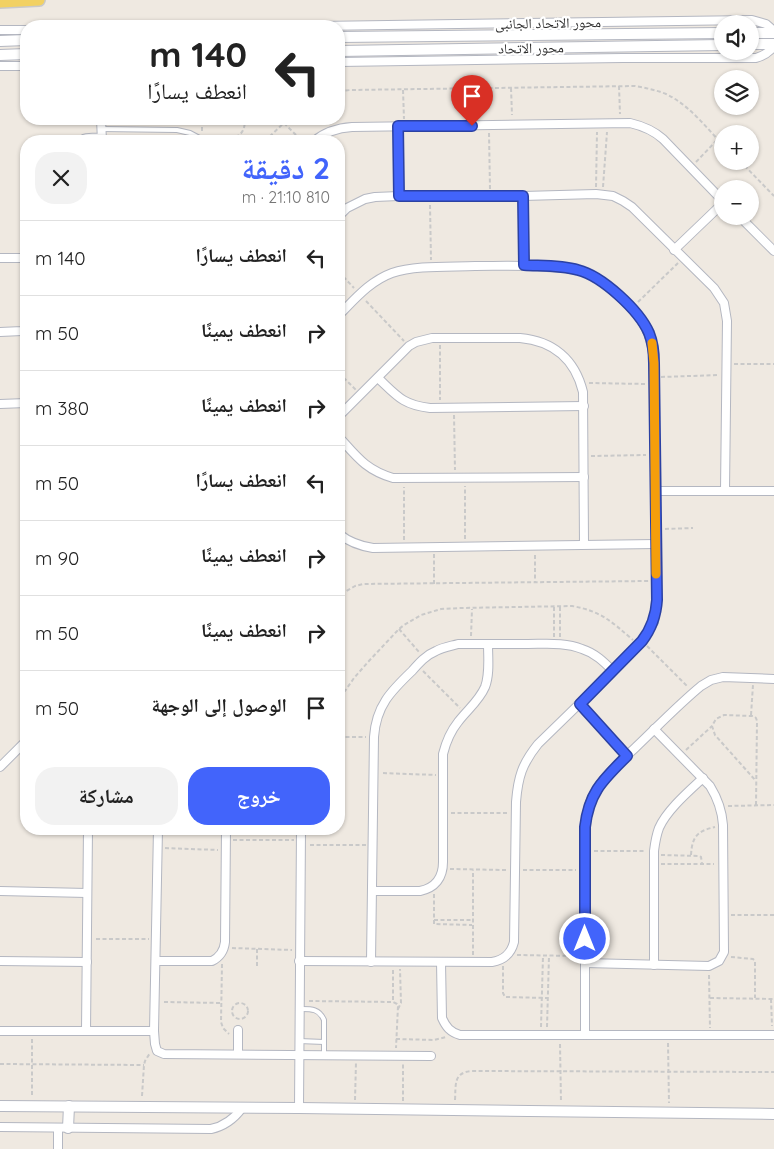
<!DOCTYPE html>
<html lang="ar">
<meta charset="utf-8">
<style>
body{margin:0;font-family:Quicksand,"Noto Naskh Arabic",sans-serif;background:#f2f2f2;color:#222;direction:rtl;height:100vh;display:flex;flex-direction:column;font-size:19px;white-space:nowrap}
*{box-sizing:border-box;margin:0}
p{font-size:16px;color:#767676}
.icon{flex:none;width:28px;height:28px;fill:none;stroke:currentColor;stroke-width:2;stroke-linecap:round;stroke-linejoin:round}
.map{position:relative;flex:1;overflow:hidden;direction:ltr}
.drawer{position:absolute;left:20px;top:135px;width:325px;height:700px;display:flex;flex-direction:column;background:#fff;border-radius:20px;box-shadow:0 1px 4px #0004;direction:rtl}
.drawer>*{flex:none}
.guide{position:absolute;left:20px;top:20px;width:325px;height:105px;border-radius:20px;box-shadow:0 1px 4px #0004;direction:rtl;background:#fff;color:#222;overflow:hidden}
.controls{position:absolute;left:714px;top:15px;display:grid;gap:10px}
.controls a{display:grid;place-items:center;width:45px;height:45px;border-radius:50%;background:#fff;box-shadow:0 1px 4px #0004;font-size:25px}
.pin{position:absolute;display:grid;place-items:center;width:42px;height:42px;color:#fff;margin:-51px -21px;border-radius:50% 50% 50% 0;rotate:-45deg;box-shadow:0 0 5px #0007}
.pin .icon{rotate:45deg}
.me{position:absolute;width:55px;margin:-28px;rotate:0deg;stroke-linejoin:round;filter:drop-shadow(0 0 4px #0008)}
.turn{display:flex;align-items:center;gap:18px;height:105px;padding:0 15px;font-size:22px}
.turn .icon{width:65px;height:65px;stroke-width:2.5}
.turn b{display:block;font-size:35px;line-height:42px}
.round{display:grid;place-items:center;flex:none;width:52px;height:52px;border-radius:20px;background:#f2f2f2}
.headline{display:flex;align-items:center;justify-content:space-between;height:85px;padding:0 15px}
h1{font-size:30px;font-weight:800;line-height:38px;color:#4264fb}
.cta{display:flex;gap:10px;margin-top:auto;padding:10px 15px}
.cta a{flex:1;height:58px;border-radius:20px;background:#4264fb;color:#fff;font-size:20px;font-weight:800;line-height:58px;text-align:center}
.cta a+a{background:#f2f2f2;color:#222}
ul{padding:0;list-style:none}
li{display:flex;align-items:center;gap:15px;height:75px;padding:0 15px;border-top:1px solid #e0e0e0}
li div{flex:1}
li b{display:block;font-size:19px}
li em{font-style:normal}
.map>svg:first-child{display:block}
.lines{fill:none;stroke-linecap:round;stroke-linejoin:round}
.lane-casing{stroke:#b4b7c1;stroke-width:6}
.street-casing{stroke:#b4b7c1;stroke-width:10}
.secondary-casing{stroke:#b4b7c1;stroke-width:12}
.primary-casing{stroke:#c9c9c9;stroke-width:14}
.path{stroke:#c9c9c9;stroke-width:2;stroke-dasharray:4 2.5;stroke-linecap:butt}
.lane{stroke:#fff;stroke-width:4}
.street{stroke:#fff;stroke-width:8}
.secondary{stroke:#fff;stroke-width:10}
.primary{stroke:#f2d163;stroke-width:11}
.route-casing{stroke:#2b41a3;stroke-width:12}
.route{stroke:#4264fb;stroke-width:9}
.slow{stroke:#f59e0b;stroke-width:9}
.labels{text-anchor:middle;dominant-baseline:central;stroke-width:4.5;stroke-linejoin:round;paint-order:stroke}
.street-label{font-size:14px;fill:#2e2e2e;stroke:#fff}
</style>
<div class="map">
<svg width="774" height="1149" viewBox="0 0 774 1149">
<rect width="100%" height="100%" fill="#efe9e1"/>
<g class="lines">
<defs>
<g id="lane">
<path d="M101,129L177,130L190,133L205,141"/>
<path d="M78,141C83,134 93,136 101,136"/>
<path d="M299,1009C310,1009 319,1008 324,1020V1055"/>
<path d="M299,1041L324,1042"/>
</g>
<g id="street">
<path d="M318,26L752,20L766,24L774,31"/>
<path d="M0,30H26"/>
<path d="M339,62L623,58H756C763,56 769,53 774,46"/>
<path d="M0,66H26"/>
<path d="M101,119L102,141"/>
<path d="M398,126L399,196"/>
<path d="M314,141C325,132 337,128 352,127L630,123C643,126 653,130 663,139L722,200"/>
<path d="M523,196L524,265"/>
<path d="M339,216L347,208L365,199L375,197L399,196H523L596,194L613,196L623,201L632,207L714,288L724,303L727,321L725,490"/>
<path d="M739,216L774,251"/>
<path d="M674,250L722,204"/>
<path d="M0,258H26"/>
<path d="M0,332L22,331L26,329"/>
<path d="M378,378C397,396 403,405 430,408L584,406"/>
<path d="M0,404L26,403"/>
<path d="M339,416L409,346L416,342L432,338H520C553,341 575,359 583,392L584,544"/>
<path d="M339,437C357,457 366,470 393,478L584,477"/>
<path d="M655,491H774"/>
<path d="M339,534C349,542 360,546 373,548L656,544"/>
<path d="M580,704L627,756"/>
<path d="M0,767L26,741"/>
<path d="M158,829L154,1031L155,1044L157,1051L164,1054L431,1056"/>
<path d="M0,891L87,893"/>
<path d="M372,891H420C435,888 443,878 443,862V754C446,742 450,732 458,722C467,710 479,701 485,687C490,674 488,658 488,644"/>
<path d="M0,961L87,962"/>
<path d="M156,961H212C220,957 224,951 225,942L226,829"/>
<path d="M299,961L492,962C504,960 511,954 514,942L516,802C518,777 522,764 538,744L613,671L642,641L648,632L654,622L657,600L654,363C652,333 644,319 621,298C612,290 603,281 591,275C578,268 562,268 547,267C523,265 499,266 475,266C450,267 415,265 392,273C370,281 355,299 339,315"/>
<path d="M371,962L374,737C376,706 391,691 412,671C419,663 426,655 436,651C443,647 451,646 458,644C482,644 505,644 528,644C546,644 565,642 582,649C595,653 604,662 613,671"/>
<path d="M441,962L442,1018C446,1027 450,1032 460,1035H774"/>
<path d="M585,963L709,966L719,961L724,952L723,825C722,810 718,799 710,786L654,729"/>
<path d="M654,965V851C655,843 656,836 659,828C667,810 688,792 703,778"/>
<path d="M238,1030V1054"/>
<path d="M0,1031H154"/>
<path d="M86,1031L88,829"/>
<path d="M585,1035V827C586,814 589,801 596,790C606,774 622,760 636,747C657,727 678,705 701,686L711,680L723,677L774,679"/>
<path d="M299,1108L301,829"/>
<path d="M0,1127L211,1129C225,1126 234,1119 242,1108"/>
<path d="M58,1149V1128"/>
</g>
<g id="secondary">
<path d="M750,33H774"/>
<path d="M339,37L722,33"/>
<path d="M0,41L26,40"/>
<path d="M750,44H774"/>
<path d="M339,51L722,45"/>
<path d="M0,55L26,54"/>
<path d="M0,1106L299,1108L774,1114"/>
<path d="M68,1128L69,1106"/>
</g>
<path id="primary" d="M0,2L39,0"/>
</defs>
<!-- lane casing -->
<use href="#lane" class="lane-casing"/>
<!-- street casing -->
<use href="#street" class="street-casing"/>
<!-- secondary casing -->
<use href="#secondary" class="secondary-casing"/>
<!-- primary casing -->
<use href="#primary" class="primary-casing"/>
<!-- path -->
<g class="path">
<path d="M619,86L620,114"/>
<path d="M511,88L512,115"/>
<path d="M403,90L404,119"/>
<path d="M339,91L351,90L635,86C646,88 656,90 666,94C689,105 705,126 722,144"/>
<path d="M284,123L302,141"/>
<path d="M202,131V119"/>
<path d="M489,133L490,189"/>
<path d="M177,135V141"/>
<path d="M223,141C237,137 245,136 245,119"/>
<path d="M265,141L288,119"/>
<path d="M740,161L774,196"/>
<path d="M696,162L718,139"/>
<path d="M596,187L597,132"/>
<path d="M603,187L607,132"/>
<path d="M430,205L431,260"/>
<path d="M339,272L354,288"/>
<path d="M366,301L404,341"/>
<path d="M638,302L678,263"/>
<path d="M440,345V400"/>
<path d="M734,364H774"/>
<path d="M339,373L356,390"/>
<path d="M661,377L719,375"/>
<path d="M589,383L647,384"/>
<path d="M454,415L455,470"/>
<path d="M591,456L646,455"/>
<path d="M665,529L693,528"/>
<path d="M465,539V486"/>
<path d="M404,540V487"/>
<path d="M434,554V584"/>
<path d="M535,555V582"/>
<path d="M339,591L343,602L340,681V689L342,692L345,691L354,678L368,662L399,629L404,625L421,615L441,609L461,608L572,606C601,611 612,622 633,640"/>
<path d="M341,594L355,586L363,584L649,581"/>
<path d="M554,607V637"/>
<path d="M399,629L419,652"/>
<path d="M471,636L472,609"/>
<path d="M560,637V607"/>
<path d="M647,646L688,687"/>
<path d="M423,671L460,708"/>
<path d="M339,700L342,693"/>
<path d="M751,715L753,685"/>
<path d="M339,737H366"/>
<path d="M686,750L712,726"/>
<path d="M383,773L436,775"/>
<path d="M756,805L757,721C756,717 755,716 751,716L724,715L716,719L712,726L715,735L756,781"/>
<path d="M728,806L774,805"/>
<path d="M451,813H508"/>
<path d="M233,840H294"/>
<path d="M310,845H366"/>
<path d="M165,848L218,850"/>
<path d="M594,851H646"/>
<path d="M661,855L699,856L701,857L702,864"/>
<path d="M691,855C692,837 697,831 715,827"/>
<path d="M661,864H714"/>
<path d="M450,869L506,870"/>
<path d="M523,870H576"/>
<path d="M434,894V924L472,925"/>
<path d="M731,915H774"/>
<path d="M434,920H474"/>
<path d="M96,939H149"/>
<path d="M232,948L292,950"/>
<path d="M257,949V967"/>
<path d="M473,955V870"/>
<path d="M517,955L578,956"/>
<path d="M731,957L753,959L755,961V998"/>
<path d="M222,964L221,1022L223,1028L229,1034"/>
<path d="M503,966V993L505,997L548,998"/>
<path d="M393,970V1002"/>
<path d="M709,975L710,1028"/>
<path d="M710,998L774,999"/>
<path d="M771,999L772,1026"/>
<path d="M309,1001L393,1002L397,1004L398,1006L396,1048"/>
<path d="M164,1002L221,1003"/>
<circle cx="240" cy="1011" r="8"/>
<path d="M398,1009L401,1003L400,969"/>
<path d="M541,1027L543,956"/>
<path d="M547,1027L549,956"/>
<path d="M32,1039V1096"/>
<path d="M396,1039L434,1040L446,1037"/>
<path d="M668,1043L669,1103"/>
<path d="M560,1044L561,1102"/>
<path d="M0,1064L144,1065"/>
<path d="M142,1096L144,1065L145,1061L150,1053"/>
<path d="M355,1100L356,1062"/>
<path d="M455,1100C456,1085 453,1073 471,1071L774,1072"/>
<path d="M403,1101V1063"/>
</g>
<!-- lane -->
<use href="#lane" class="lane"/>
<!-- street -->
<use href="#street" class="street"/>
<!-- secondary -->
<use href="#secondary" class="secondary"/>
<!-- primary -->
<use href="#primary" class="primary"/>
</g>
<g class="lines">
<defs>
<path id="route" d="M472,126H398L399,196H523L524,265C541,266 561,265 578,270C602,276 639,310 649,333C653,343 654,353 654,363L657,600C656,616 652,628 642,641L580,704L627,756C603,780 589,792 585,827V939"/>
</defs>
<!-- route casing -->
<use href="#route" class="route-casing"/>
<!-- route -->
<use href="#route" class="route"/>
<!-- slow -->
<path class="slow" d="M652,343L654,363L656,574"/>
</g>
<g class="labels">
<!-- street labels -->
<g class="street-label">
<text transform="translate(548 23) rotate(-1)">محور الاتحاد الجانبى</text>
<text transform="translate(531 48) rotate(-1)">محور الاتحاد</text>
</g>
</g>
</svg>
<div class="controls">
<a><svg class="icon" aria-label="sound" viewBox="0 0 24 24"><path d="M4 9h4l5-4v14l-5-4H4zM17 9q2 3 0 6"/></svg></a>
<a><svg class="icon" aria-label="layers" viewBox="0 0 24 24"><path d="M12 4l9 5-9 5-9-5zM3 14l9 5 9-5"/></svg></a>
<a>+</a>
<a>−</a>
</div>
<div class="pin" style="left:472px;top:126px;background:#d93025"><svg class="icon" aria-label="arrive" viewBox="0 0 24 24"><path d="M6 21V4h12l-3 4 3 4H6"/></svg></div>
<svg class="me" style="left:585px;top:939px" viewBox="-20 -20 40 40"><circle r="17" fill="#4264fb" stroke="#fff" stroke-width="3"/><path d="M0-11L8 9 0 5-8 9z" fill="#fff"/></svg>
<div class="guide">
<div class="turn"><svg class="icon" aria-label="left" viewBox="0 0 24 24"><path d="M17 20v-9H6M10 6l-5 5 5 5"/></svg><div><b>140 m</b>انعطف يسارًا</div></div>
</div>
<section class="drawer">
<div class="headline"><div><h1>2 دقيقة</h1><p>810 m · 21:10</p></div><a class="round"><svg class="icon" aria-label="close" viewBox="0 0 24 24"><path d="M6 6l12 12M18 6L6 18"/></svg></a></div>
<ul>
<li><svg class="icon" aria-label="left" viewBox="0 0 24 24"><path d="M17 20v-9H6M10 6l-5 5 5 5"/></svg><div><b>انعطف يسارًا</b></div><em>140 m</em></li>
<li><svg class="icon" aria-label="right" viewBox="0 0 24 24"><path d="M7 20v-9h11M14 6l5 5-5 5"/></svg><div><b>انعطف يمينًا</b></div><em>50 m</em></li>
<li><svg class="icon" aria-label="right" viewBox="0 0 24 24"><path d="M7 20v-9h11M14 6l5 5-5 5"/></svg><div><b>انعطف يمينًا</b></div><em>380 m</em></li>
<li><svg class="icon" aria-label="left" viewBox="0 0 24 24"><path d="M17 20v-9H6M10 6l-5 5 5 5"/></svg><div><b>انعطف يسارًا</b></div><em>50 m</em></li>
<li><svg class="icon" aria-label="right" viewBox="0 0 24 24"><path d="M7 20v-9h11M14 6l5 5-5 5"/></svg><div><b>انعطف يمينًا</b></div><em>90 m</em></li>
<li><svg class="icon" aria-label="right" viewBox="0 0 24 24"><path d="M7 20v-9h11M14 6l5 5-5 5"/></svg><div><b>انعطف يمينًا</b></div><em>50 m</em></li>
<li><svg class="icon" aria-label="arrive" viewBox="0 0 24 24"><path d="M6 21V4h12l-3 4 3 4H6"/></svg><div><b>الوصول إلى الوجهة</b></div><em>50 m</em></li>
</ul>
<div class="cta"><a>خروج</a><a>مشاركة</a></div>
</section>
</div>
